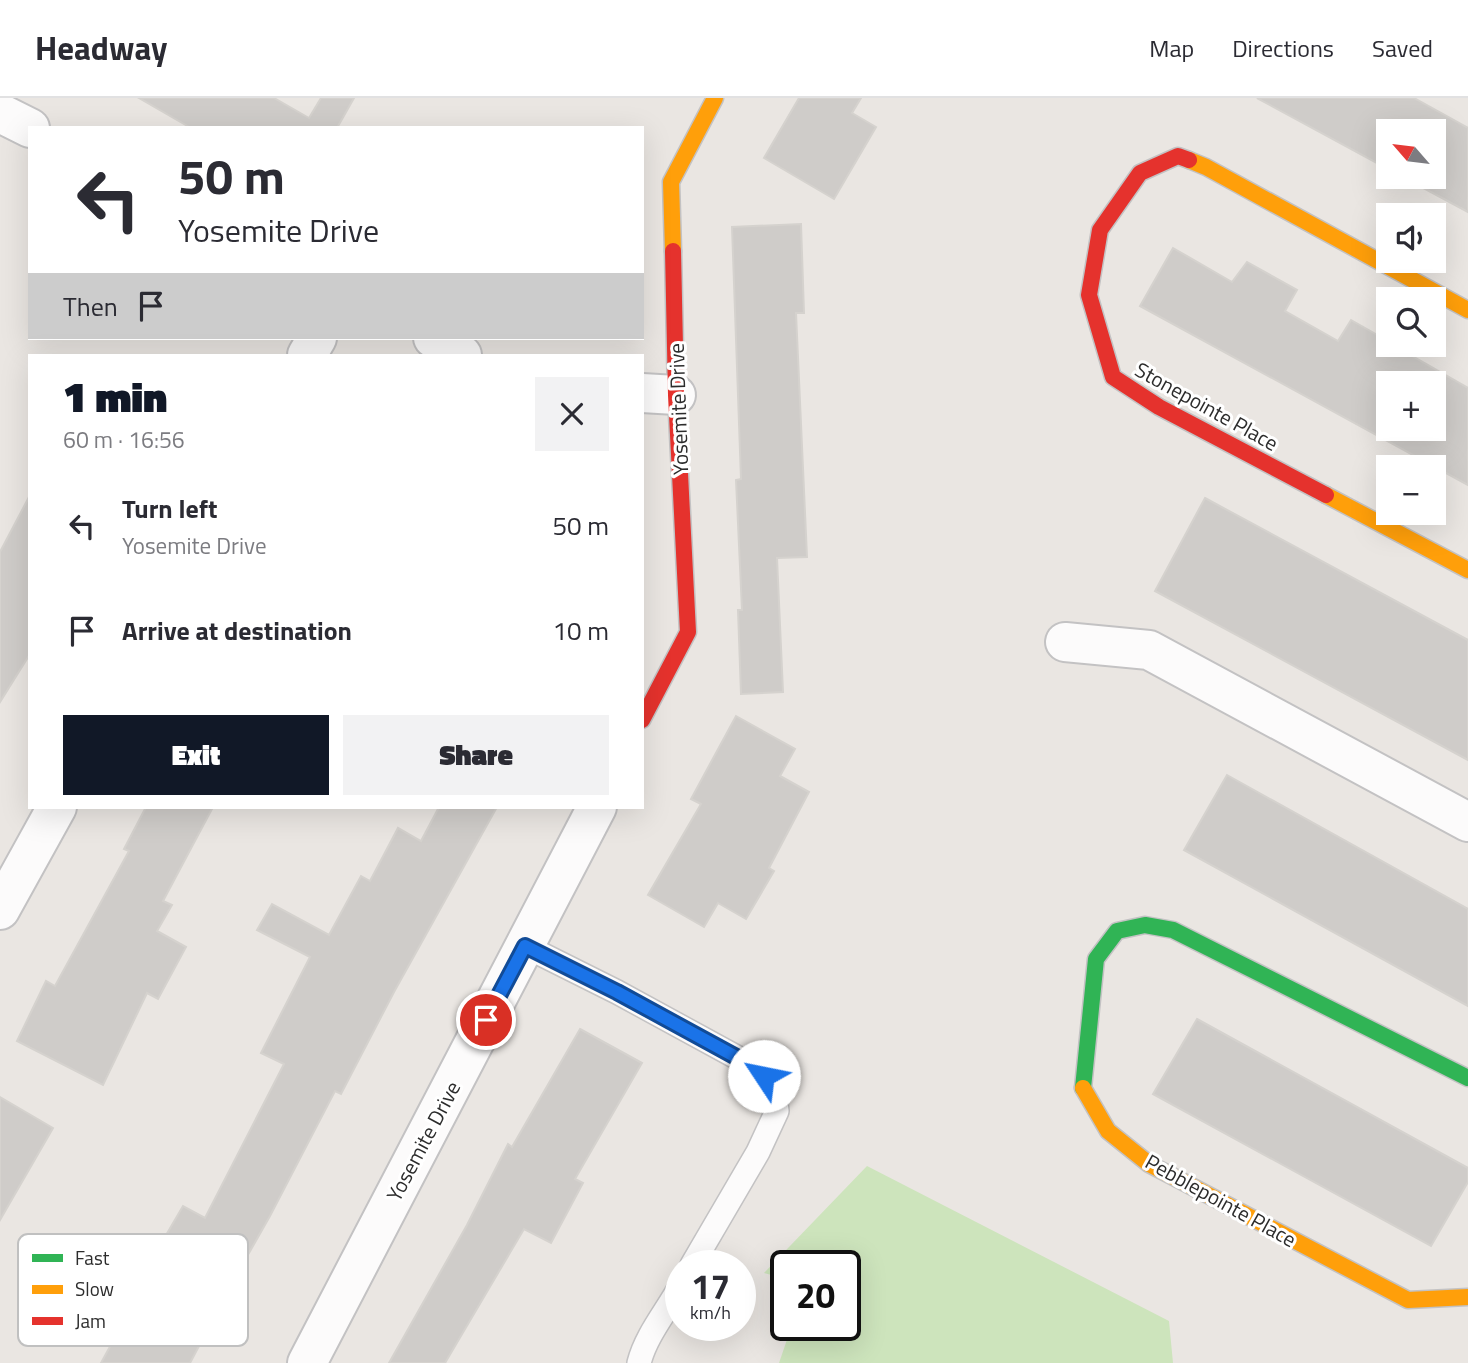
<!DOCTYPE html>
<meta charset="utf-8">
<style>
body{margin:0;font-family:"Titillium Web",sans-serif;background:#f2f2f3;color:#2b2b33;height:100vh;display:flex;flex-direction:column;font-size:26px;white-space:nowrap}
*{box-sizing:border-box;margin:0}
p{font-size:23px;color:#7c7c81}
.icon{flex:none;width:38px;height:38px;fill:none;stroke:currentColor;stroke-width:2;stroke-linecap:round;stroke-linejoin:round}
.map{position:relative;flex:1;overflow:hidden}
.sheet{position:absolute;left:28px;top:256px;width:616px;height:455px;display:flex;flex-direction:column;background:#fff;border-radius:0px;box-shadow:0 7px 28px #0002}
.sheet>*{flex:none}
.hud{position:absolute;left:28px;top:28px;width:616px;height:214px;border-radius:0px;box-shadow:0 7px 28px #0002;background:#fff;color:#2b2b33;overflow:hidden}
.needle{width:46px;rotate:298deg}
.controls{position:absolute;left:1376px;top:21px;display:grid;gap:14px}
.controls a{display:grid;place-items:center;width:70px;height:70px;border-radius:0px;background:#fff;box-shadow:0 7px 28px #0002;font-size:35px}
.speed{position:absolute;left:665px;top:1152px;display:flex;gap:14px;font-size:35px;font-weight:700;text-align:center}
.speed>*{display:grid;place-content:center;width:91px;height:91px;border-radius:50%;background:#fff;box-shadow:0 7px 28px #0002;line-height:1}
.speed small{font-size:18px;font-weight:400}
.speed .limit{border:4px solid #111;border-radius:10px;background:#fff;color:#111}
.pin{position:absolute;display:grid;place-items:center;width:60px;height:60px;color:#fff;margin:-30px;border:4px solid #fff;border-radius:50%;box-shadow:0 2px 7px #0007}
.me{position:absolute;width:77px;margin:-38px;rotate:304deg;stroke-linejoin:round;filter:drop-shadow(0 0 5px #0008)}
.turn{display:flex;align-items:center;gap:24px;height:147px;padding:0 35px;font-size:32px}
.turn .icon{width:91px;height:91px;stroke-width:2.5}
.turn b{display:block;font-size:49px;line-height:60px}
.then{display:flex;align-items:center;height:66px;padding:0 35px;background:#0003;gap:14px;font-size:26px}
.round{display:grid;place-items:center;flex:none;width:74px;height:74px;border-radius:0px;background:#f2f2f3}
.headline{display:flex;align-items:center;justify-content:space-between;height:119px;padding:0 35px}
h1{font-size:42px;font-weight:800;line-height:52px;color:#111827}
.button{display:flex;gap:14px;margin-top:auto;padding:14px 35px}
.button a{flex:1;height:80px;border-radius:0px;background:#111827;color:#fff;font-size:28px;font-weight:800;line-height:80px;text-align:center}
.button a+a{background:#f2f2f3;color:#2b2b33}
ul{padding:0;list-style:none}
li{display:flex;align-items:center;gap:21px;height:105px;padding:0 35px}
li div{flex:1}
li b{display:block;font-size:26px}
li em{font-style:normal}
header{display:flex;align-items:center;gap:42px;box-sizing:border-box;height:98px;padding:0 35px;background:#fff;border-bottom:2px solid #e1e1e2}
header strong{font-size:33px}
nav{display:flex;gap:38px;margin-inline-start:auto;font-size:24px}
.map>svg:first-child{display:block}
.green{fill:#cde4bc}
.building{fill:#cfccc9;stroke:#d5d2ce;stroke-width:2;fill-rule:evenodd}
.lines{fill:none;stroke-linecap:round;stroke-linejoin:round}
.lane-casing{stroke:#c3c2c3;stroke-width:26}
.street-casing{stroke:#c3c2c3;stroke-width:42}
.fast-casing{stroke:#c3c2c3;stroke-width:19}
.slow-casing{stroke:#c3c2c3;stroke-width:19}
.jam-casing{stroke:#c3c2c3;stroke-width:19}
.lane{stroke:#fcfbfb;stroke-width:23}
.street{stroke:#fcfbfb;stroke-width:38}
.fast{stroke:#30b455;stroke-width:16}
.slow{stroke:#ff9f0a;stroke-width:16}
.jam{stroke:#e5322d;stroke-width:16}
.route-casing{stroke:#114b97;stroke-width:18}
.route{stroke:#1a73e8;stroke-width:12}
.labels{text-anchor:middle;dominant-baseline:central;stroke-width:6;stroke-linejoin:round;paint-order:stroke}
.street-label{font-size:21px;fill:#2c2c2c;stroke:#fff}
.key{fill:#fff;stroke:#c0c0c0;stroke-width:2}
.key-label{font-size:19px;fill:#2c2c2c}
</style>
<header>
<strong>Headway</strong>
<nav><a>Map</a><a>Directions</a><a>Saved</a></nav>
</header>
<div class="map">
<svg width="1468" height="1265" viewBox="0 0 1468 1265">
<rect width="100%" height="100%" fill="#eae6e2"/>
<!-- green -->
<path class="green" d="M867,1068L1169,1223L1173,1265H779L792,1227H845V1167H786V1181L764,1175Z"/>
<!-- building -->
<g class="building">
<path d="M139,0H274L309,20L321,0H354L337,30H191Z"/>
<path d="M799,0H861L852,15L876,29L834,101L764,60Z"/>
<path d="M1257,0H1414L1468,30V114L1403,79H1433V33H1388V71Z"/>
<path d="M801,126L804,215H796L807,459L777,460L783,594L741,596L738,512H742L736,382L741,381L732,129Z"/>
<path d="M1173,150L1232,184L1247,164L1297,192L1285,213L1338,243L1351,222L1388,243V247H1393L1468,290V387L1140,208ZM1388,285H1433V331H1388Z"/>
<path d="M30,397V556L0,604V454Z"/>
<path d="M1205,400L1468,542V662L1155,493Z"/>
<path d="M736,618L795,651L780,678L809,694L769,770L774,773L746,821L718,805L704,829L648,797L701,706L691,701Z"/>
<path d="M1227,677L1468,811V908L1184,752Z"/>
<path d="M146,709H213L163,803L172,807L157,833L186,849L158,901L147,895L103,987L17,943L46,883L55,888L129,753L124,751Z"/>
<path d="M439,709H497L394,894L341,996L335,993L270,1118L204,1234L206,1235L190,1265H101L159,1159L155,1156L183,1108L205,1120L284,966L261,955L310,859L257,832L272,806L329,837L361,778L370,783L398,730L421,743Z"/>
<path d="M1197,921L1468,1070V1084L1431,1148L1153,996Z"/>
<path d="M580,931L642,965L575,1081L583,1085L551,1145L524,1131L445,1265H389L467,1127L508,1046L512,1049Z"/>
<path d="M0,999L53,1030L0,1122Z"/>
</g>
<g class="lines">
<defs>
<g id="lane">
<path d="M525,848L617,894L749,966L764,978L775,996L777,1013L758,1054L692,1167"/>
<path d="M639,1265C646,1237 667,1213 681,1187"/>
</g>
<g id="street">
<path d="M0,15L30,30"/>
<path d="M433,240L462,257"/>
<path d="M307,257L317,240"/>
<path d="M642,295L676,297"/>
<path d="M1065,544L1149,552L1468,724"/>
<path d="M0,812L57,709"/>
<path d="M307,1265L597,709"/>
</g>
<path id="fast" d="M1083,990L1096,861L1117,833L1145,827L1173,832L1468,980"/>
<g id="slow">
<path d="M1189,62L1206,69L1468,212"/>
<path d="M673,153L671,84L715,0"/>
<path d="M1326,397L1468,472"/>
<path d="M1083,990L1108,1033L1149,1066L1408,1202L1468,1199"/>
</g>
<g id="jam">
<path d="M1189,62L1178,58L1140,75L1100,132L1089,197L1113,279L1159,309L1326,397"/>
<path d="M642,622L688,534L676,297L673,153"/>
</g>
</defs>
<!-- lane casing -->
<use href="#lane" class="lane-casing"/>
<!-- street casing -->
<use href="#street" class="street-casing"/>
<!-- fast casing -->
<use href="#fast" class="fast-casing"/>
<!-- slow casing -->
<use href="#slow" class="slow-casing"/>
<!-- jam casing -->
<use href="#jam" class="jam-casing"/>
<!-- lane -->
<use href="#lane" class="lane"/>
<!-- street -->
<use href="#street" class="street"/>
<!-- fast -->
<use href="#fast" class="fast"/>
<!-- slow -->
<use href="#slow" class="slow"/>
<!-- jam -->
<use href="#jam" class="jam"/>
</g>
<g class="lines">
<defs>
<path id="route" d="M486,922L525,848L617,894L749,966L764,978"/>
</defs>
<!-- route casing -->
<use href="#route" class="route-casing"/>
<!-- route -->
<use href="#route" class="route"/>
</g>
<g class="labels">
<!-- street labels -->
<g class="street-label">
<text transform="translate(1207 308) rotate(29)">Stonepointe Place</text>
<text transform="translate(678 311) rotate(-92)">Yosemite Drive</text>
<text transform="translate(423 1043) rotate(-62)">Yosemite Drive</text>
<text transform="translate(1221 1102) rotate(29)">Pebblepointe Place</text>
</g>
</g>
<!-- legend -->
<rect x="18" y="1136" width="230" height="112" rx="10" class="key"/>
<rect x="32" y="1156" width="31" height="8" fill="#30b455"/>
<rect x="32" y="1187" width="31" height="9" fill="#ff9f0a"/>
<rect x="32" y="1219" width="31" height="8" fill="#e5322d"/>
<g class="key-label">
<text x="75" y="1167">Fast</text>
<text x="75" y="1198">Slow</text>
<text x="75" y="1230">Jam</text>
</g>
</svg>
<div class="controls">
<a><svg class="needle" viewBox="-14 -14 28 28"><path d="M0-13l5 13h-10z" fill="#e53935"/><path d="M0 13l5-13h-10z" fill="#7c7c81"/></svg></a>
<a><svg class="icon" aria-label="sound" viewBox="0 0 24 24"><path d="M4 9h4l5-4v14l-5-4H4zM17 9q2 3 0 6"/></svg></a>
<a><svg class="icon" aria-label="search" viewBox="0 0 24 24"><circle cx="10" cy="10" r="6"/><path d="M15 15l6 6"/></svg></a>
<a>+</a>
<a>−</a>
</div>
<div class="speed"><div>17<small>km/h</small></div><div class="limit">20</div></div>
<div class="pin" style="left:486px;top:922px;background:#d93025"><svg class="icon" aria-label="arrive" viewBox="0 0 24 24"><path d="M6 21V4h12l-3 4 3 4H6"/></svg></div>
<svg class="me" style="left:764px;top:978px" viewBox="-20 -20 40 40"><circle r="19" fill="#fff"/><path d="M0-13L10 11 0 6-10 11z" fill="#1a73e8"/></svg>
<div class="hud">
<div class="turn"><svg class="icon" aria-label="left" viewBox="0 0 24 24"><path d="M17 20v-9H6M10 6l-5 5 5 5"/></svg><div><b>50 m</b>Yosemite Drive</div></div>
<div class="then">Then<svg class="icon" aria-label="arrive" viewBox="0 0 24 24"><path d="M6 21V4h12l-3 4 3 4H6"/></svg></div>
</div>
<section class="sheet">
<div class="headline"><div><h1>1 min</h1><p>60 m · 16:56</p></div><a class="round"><svg class="icon" aria-label="close" viewBox="0 0 24 24"><path d="M6 6l12 12M18 6L6 18"/></svg></a></div>
<ul>
<li><svg class="icon" aria-label="left" viewBox="0 0 24 24"><path d="M17 20v-9H6M10 6l-5 5 5 5"/></svg><div><b>Turn left</b><p>Yosemite Drive</p></div><em>50 m</em></li>
<li><svg class="icon" aria-label="arrive" viewBox="0 0 24 24"><path d="M6 21V4h12l-3 4 3 4H6"/></svg><div><b>Arrive at destination</b></div><em>10 m</em></li>
</ul>
<div class="button"><a>Exit</a><a>Share</a></div>
</section>
</div>
